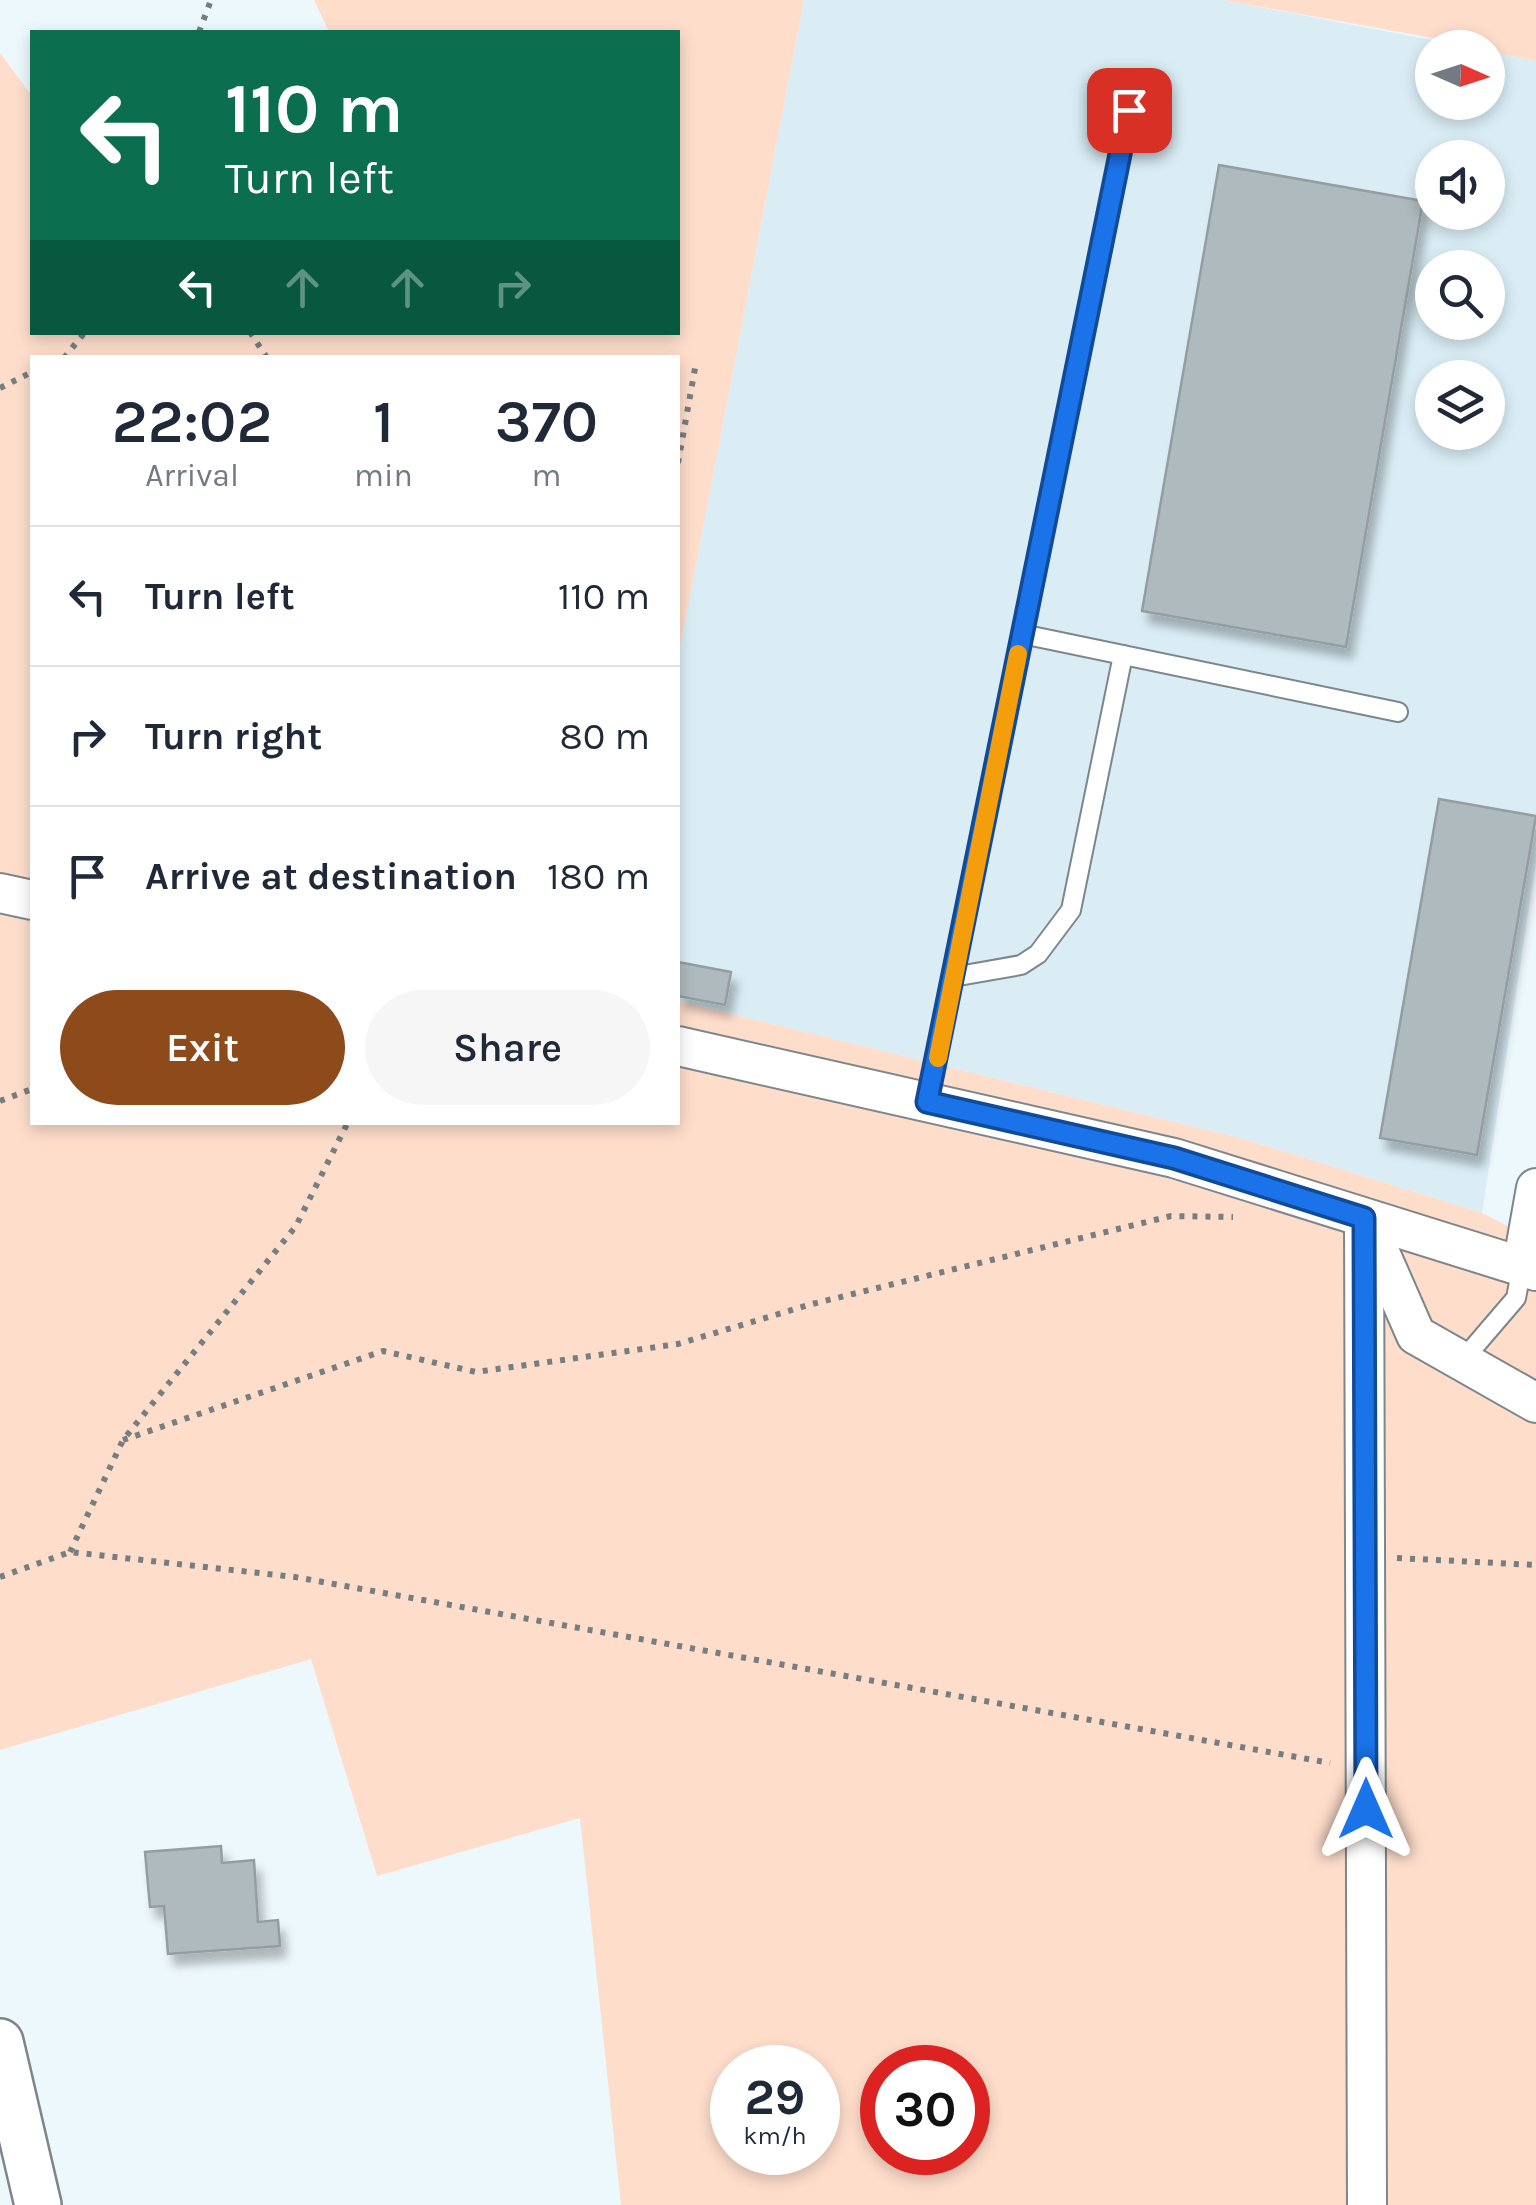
<!DOCTYPE html>
<style>
body{margin:0;font-family:Karla,sans-serif;background:#f6f6f7;color:#1f2937;height:100vh;display:flex;flex-direction:column;font-size:38px;white-space:nowrap}
*{box-sizing:border-box;margin:0}
p{font-size:32px;color:#747a83}
.icon{flex:none;width:55px;height:55px;fill:none;stroke:currentColor;stroke-width:2;stroke-linecap:round;stroke-linejoin:round}
.map{position:relative;flex:1;overflow:hidden}
.panel{position:absolute;left:30px;top:355px;width:650px;height:770px;display:flex;flex-direction:column;background:#fff;border-radius:0px;box-shadow:0 5px 15px #0003}
.panel>*{flex:none}
.hud{position:absolute;left:30px;top:30px;width:650px;height:305px;border-radius:0px;box-shadow:0 5px 15px #0003;background:#0b6e4f;color:#fff;overflow:hidden}
.needle{width:65px;rotate:93deg}
.buttons{position:absolute;left:1415px;top:30px;display:grid;gap:20px}
.buttons a{display:grid;place-items:center;width:90px;height:90px;border-radius:50%;background:#fff;box-shadow:0 5px 15px #0003;font-size:50px}
.speed{position:absolute;left:710px;top:2045px;display:flex;gap:20px;font-size:50px;font-weight:700;text-align:center}
.speed>*{display:grid;place-content:center;width:130px;height:130px;border-radius:50%;background:#fff;box-shadow:0 5px 15px #0003;line-height:1}
.speed small{font-size:25px;font-weight:400}
.speed .limit{border:15px solid #d22;background:#fff;color:#111}
.pin{position:absolute;display:grid;place-items:center;width:85px;height:85px;color:#fff;margin:-42px;border-radius:20px;box-shadow:0 5px 15px #0006}
.me{position:absolute;width:110px;margin:-55px;rotate:0deg;stroke-linejoin:round;filter:drop-shadow(0 0 8px #0008)}
.turn{display:flex;align-items:center;gap:35px;height:210px;padding:0 30px;font-size:45px}
.turn .icon{width:130px;height:130px;stroke-width:2.5}
.turn b{display:block;font-size:70px;line-height:85px}
.lanes{display:flex;align-items:center;height:95px;padding:0 30px;background:#0003;justify-content:center;gap:50px;direction:ltr}
.lanes .off{opacity:.35}
.eta{display:flex;justify-content:space-evenly;align-items:center;height:170px;text-align:center}
.eta b{font-size:60px;font-weight:600;line-height:70px}
.action{display:flex;gap:20px;margin-top:auto;padding:20px 30px}
.action a{flex:1;height:115px;border-radius:60px;background:#8d4a1b;color:#fff;font-size:40px;font-weight:600;line-height:115px;text-align:center}
.action a+a{background:#f6f6f7;color:#1f2937}
ul{padding:0;list-style:none}
li{display:flex;align-items:center;gap:30px;height:140px;padding:0 30px;border-top:2px solid #e0e1e3}
li div{flex:1}
li b{display:block;font-size:38px}
li em{font-style:normal}
.map>svg:first-child{display:block}
.built{fill:#daedf5;fill-rule:evenodd}
.green{fill:#feddcb;fill-rule:evenodd}
.building{fill:#afbabe;stroke:#949ea2;stroke-width:2.5;filter:url(#shadow)}
.lines{fill:none;stroke-linecap:round;stroke-linejoin:round}
.service-casing{stroke:#7d878b;stroke-width:22}
.minor-casing{stroke:#7d878b;stroke-width:42}
.tertiary-casing{stroke:#7d878b;stroke-width:50}
.path{stroke:#777e81;stroke-width:6;stroke-dasharray:5 8;stroke-linecap:butt}
.service{stroke:#fff;stroke-width:18}
.minor{stroke:#fff;stroke-width:38}
.tertiary{stroke:#fff;stroke-width:45}
.route-casing{stroke:#114b97;stroke-width:25}
.route{stroke:#1a73e8;stroke-width:18}
.slow{stroke:#f59e0b;stroke-width:18}
</style>
<div class="map">
<svg width="1536" height="2205" viewBox="0 0 1536 2205">
<defs>
<filter id="shadow"><feDropShadow dx="6" dy="11" stdDeviation="5" flood-color="#0004"/></filter>
</defs>
<rect width="100%" height="100%" fill="#edf8fd"/>
<!-- built -->
<path class="built" d="M804,0H1223L1468,47L1432,48V102H1488V51L1536,61V863L1482,1213L1244,1139L678,1001V659ZM1432,158H1488V212H1432ZM1432,268H1488V322H1432ZM1432,378H1488V432H1432Z"/>
<!-- green -->
<g class="green">
<path d="M314,0H804L678,659V358H32V1122H678V1001L1244,1139L1482,1213L1536,1240V2205H621L580,1818L377,1876L311,1659L0,1750V53L32,96V332H678V32H329ZM732,2068H818V2152H732ZM882,2068H968V2152H882Z"/>
<path d="M1223,0H1536V61L1488,51V48Z"/>
</g>
<!-- building -->
<g class="building">
<path d="M1219,165L1423,201L1346,647L1142,611Z"/>
<path d="M1439,799L1536,816L1477,1155L1380,1138Z"/>
<path d="M678,962L731,972L725,1005L678,996Z"/>
<path d="M221,1846L222,1863L254,1860L258,1922L278,1920L280,1946L168,1954L164,1906L150,1907L145,1852Z"/>
</g>
<g class="lines">
<defs>
<g id="service">
<path d="M1022,634L1398,712"/>
<path d="M953,977L1021,965L1038,954L1071,910L1123,655"/>
<path d="M927,1102L1129,110"/>
<path d="M1462,1361L1516,1298L1522,1267"/>
</g>
<g id="minor">
<path d="M0,893L32,900"/>
<path d="M678,1046L1174,1158L1536,1271"/>
<path d="M1364,1218L1367,2205"/>
<path d="M1370,1230L1416,1335L1536,1403"/>
<path d="M1522,1267L1536,1188"/>
</g>
<path id="tertiary" d="M0,2042L38,2205"/>
</defs>
<!-- service casing -->
<use href="#service" class="service-casing"/>
<!-- minor casing -->
<use href="#minor" class="minor-casing"/>
<!-- tertiary casing -->
<use href="#tertiary" class="tertiary-casing"/>
<!-- path -->
<g class="path">
<path d="M199,32L211,0"/>
<path d="M250,332L267,358"/>
<path d="M64,358L85,332"/>
<path d="M0,388L32,372"/>
<path d="M678,463L696,363"/>
<path d="M0,1101L32,1089"/>
<path d="M123,1440L383,1351L476,1372L678,1344L812,1304L1171,1216L1233,1217"/>
<path d="M70,1552L123,1440L296,1226L348,1122"/>
<path d="M1397,1558L1536,1565"/>
<path d="M0,1577L70,1552L295,1577L1330,1763"/>
</g>
<!-- service -->
<use href="#service" class="service"/>
<!-- minor -->
<use href="#minor" class="minor"/>
<!-- tertiary -->
<use href="#tertiary" class="tertiary"/>
</g>
<g class="lines">
<defs>
<path id="route" d="M1129,110L927,1102L1174,1158L1364,1218L1366,1809"/>
</defs>
<!-- route casing -->
<use href="#route" class="route-casing"/>
<!-- route -->
<use href="#route" class="route"/>
<!-- slow -->
<path class="slow" d="M938,1058L1018,654"/>
</g>
</svg>
<div class="buttons">
<a><svg class="needle" viewBox="-14 -14 28 28"><path d="M0-13l5 13h-10z" fill="#e53935"/><path d="M0 13l5-13h-10z" fill="#747a83"/></svg></a>
<a><svg class="icon" aria-label="sound" viewBox="0 0 24 24"><path d="M4 9h4l5-4v14l-5-4H4zM17 9q2 3 0 6"/></svg></a>
<a><svg class="icon" aria-label="search" viewBox="0 0 24 24"><circle cx="10" cy="10" r="6"/><path d="M15 15l6 6"/></svg></a>
<a><svg class="icon" aria-label="layers" viewBox="0 0 24 24"><path d="M12 4l9 5-9 5-9-5zM3 14l9 5 9-5"/></svg></a>
</div>
<div class="speed"><div>29<small>km/h</small></div><div class="limit">30</div></div>
<div class="pin" style="left:1129px;top:110px;background:#d93025"><svg class="icon" aria-label="arrive" viewBox="0 0 24 24"><path d="M6 21V4h12l-3 4 3 4H6"/></svg></div>
<svg class="me" style="left:1366px;top:1809px" viewBox="-20 -20 40 40"><path d="M0-17L14 15 0 8-14 15z" fill="#1a73e8" stroke="#fff" stroke-width="4"/></svg>
<div class="hud">
<div class="turn"><svg class="icon" aria-label="left" viewBox="0 0 24 24"><path d="M17 20v-9H6M10 6l-5 5 5 5"/></svg><div><b>110 m</b>Turn left</div></div>
<div class="lanes"><svg class="icon" aria-label="left" viewBox="0 0 24 24"><path d="M17 20v-9H6M10 6l-5 5 5 5"/></svg><svg class="icon off" aria-label="ahead" viewBox="0 0 24 24"><path d="M12 20V5M6 11l6-6 6 6"/></svg><svg class="icon off" aria-label="ahead" viewBox="0 0 24 24"><path d="M12 20V5M6 11l6-6 6 6"/></svg><svg class="icon off" aria-label="right" viewBox="0 0 24 24"><path d="M7 20v-9h11M14 6l5 5-5 5"/></svg></div>
</div>
<section class="panel">
<div class="eta">
<div><b>22:02</b><p>Arrival</p></div>
<div><b>1</b><p>min</p></div>
<div><b>370</b><p>m</p></div>
</div>
<ul>
<li><svg class="icon" aria-label="left" viewBox="0 0 24 24"><path d="M17 20v-9H6M10 6l-5 5 5 5"/></svg><div><b>Turn left</b></div><em>110 m</em></li>
<li><svg class="icon" aria-label="right" viewBox="0 0 24 24"><path d="M7 20v-9h11M14 6l5 5-5 5"/></svg><div><b>Turn right</b></div><em>80 m</em></li>
<li><svg class="icon" aria-label="arrive" viewBox="0 0 24 24"><path d="M6 21V4h12l-3 4 3 4H6"/></svg><div><b>Arrive at destination</b></div><em>180 m</em></li>
</ul>
<div class="action"><a>Exit</a><a>Share</a></div>
</section>
</div>
